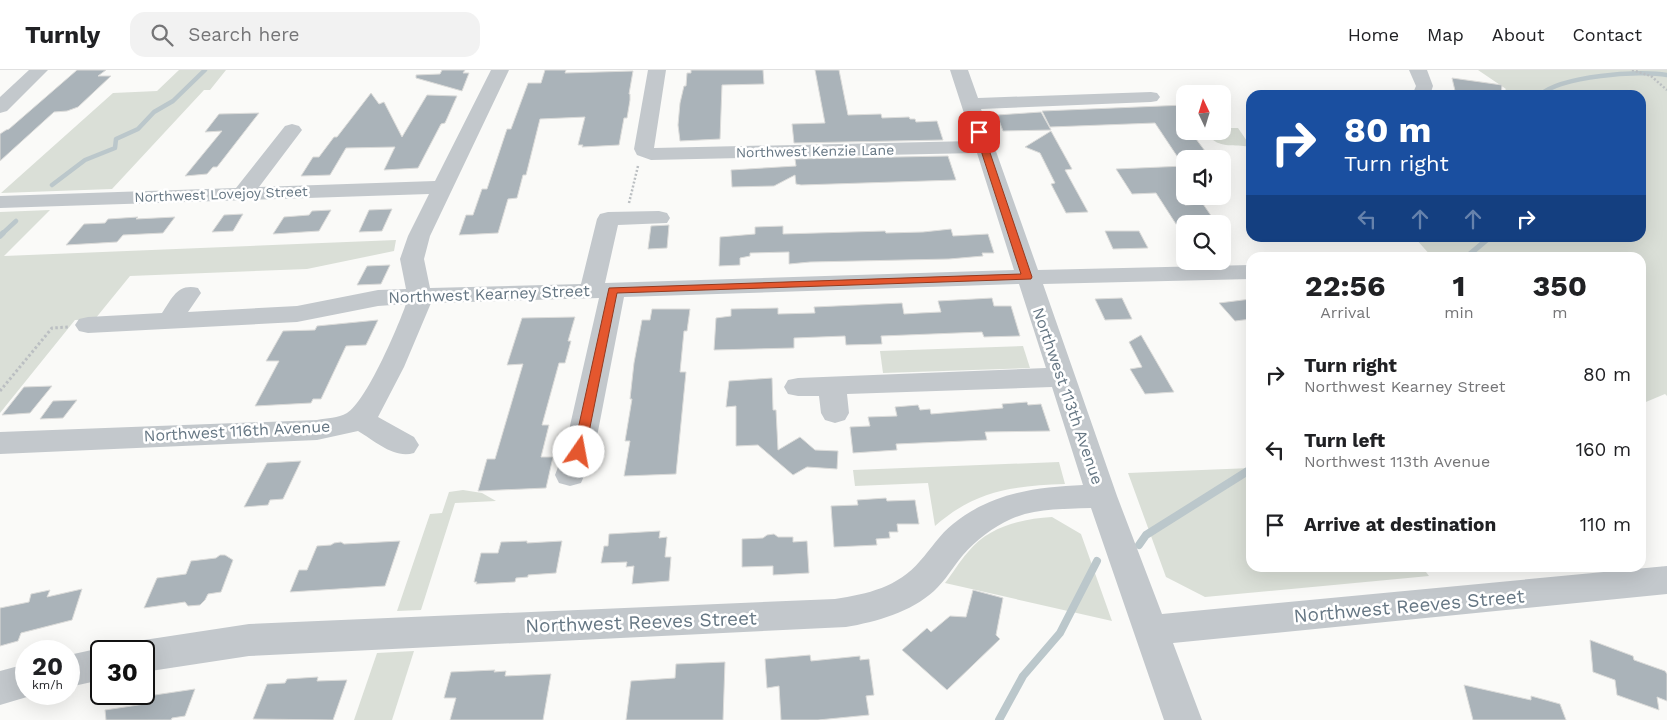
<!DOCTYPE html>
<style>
body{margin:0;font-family:"Work Sans",sans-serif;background:#f2f2f2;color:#202124;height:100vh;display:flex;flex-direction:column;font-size:19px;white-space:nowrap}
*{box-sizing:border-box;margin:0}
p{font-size:16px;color:#757577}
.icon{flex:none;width:28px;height:28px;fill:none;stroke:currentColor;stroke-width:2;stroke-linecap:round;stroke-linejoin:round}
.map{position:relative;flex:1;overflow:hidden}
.details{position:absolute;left:1246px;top:182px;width:400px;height:320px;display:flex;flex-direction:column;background:#fff;border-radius:15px;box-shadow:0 5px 20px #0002}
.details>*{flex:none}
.banner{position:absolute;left:1246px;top:20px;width:400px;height:152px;border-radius:15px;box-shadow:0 5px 20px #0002;background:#1a4fa0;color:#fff;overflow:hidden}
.needle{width:32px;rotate:356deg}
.fabs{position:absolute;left:1176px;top:15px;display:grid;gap:10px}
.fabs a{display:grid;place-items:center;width:55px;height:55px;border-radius:10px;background:#fff;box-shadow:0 5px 20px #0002;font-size:25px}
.speed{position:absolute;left:15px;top:570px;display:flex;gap:10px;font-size:25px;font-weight:700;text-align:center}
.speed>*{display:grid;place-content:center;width:65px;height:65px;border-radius:50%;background:#fff;box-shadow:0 5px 20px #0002;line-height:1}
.speed small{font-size:12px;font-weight:400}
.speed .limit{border:2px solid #111;border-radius:8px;background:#fff;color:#111}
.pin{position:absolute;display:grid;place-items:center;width:42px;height:42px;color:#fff;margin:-21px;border-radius:10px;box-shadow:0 2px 8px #0006}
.me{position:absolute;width:55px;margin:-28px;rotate:12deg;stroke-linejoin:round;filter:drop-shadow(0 0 4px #0008)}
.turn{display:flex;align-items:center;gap:18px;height:105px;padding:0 15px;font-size:22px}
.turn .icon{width:65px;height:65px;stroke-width:2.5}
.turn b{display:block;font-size:35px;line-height:42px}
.lanes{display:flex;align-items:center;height:48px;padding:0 15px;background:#0003;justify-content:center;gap:25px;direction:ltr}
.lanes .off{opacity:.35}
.eta{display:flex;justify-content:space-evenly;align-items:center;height:85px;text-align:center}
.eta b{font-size:30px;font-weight:700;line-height:35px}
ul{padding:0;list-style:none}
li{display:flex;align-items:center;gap:15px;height:75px;padding:0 15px}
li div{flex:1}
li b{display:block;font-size:19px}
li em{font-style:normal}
header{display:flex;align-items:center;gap:30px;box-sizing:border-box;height:70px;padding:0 25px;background:#fff;border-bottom:1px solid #e0e0e0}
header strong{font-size:24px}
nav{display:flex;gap:28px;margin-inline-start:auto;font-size:18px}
.search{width:350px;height:45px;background:#f2f2f2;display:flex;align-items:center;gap:12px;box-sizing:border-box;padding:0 18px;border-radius:15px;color:#757577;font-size:19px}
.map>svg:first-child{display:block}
.green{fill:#dadfd7}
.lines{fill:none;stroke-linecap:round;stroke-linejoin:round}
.stream-far2{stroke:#bbc7cb;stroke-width:4.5}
.stream-far1{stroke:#bbc7cb;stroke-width:5.5}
.stream{stroke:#bbc7cb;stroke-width:8}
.building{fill:#aab3b9;stroke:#dcdcda}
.path-far1{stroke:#bbbfc2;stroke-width:2.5;stroke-dasharray:2 2;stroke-linecap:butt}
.path{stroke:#bbbfc2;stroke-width:3;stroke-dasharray:2.5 2.5;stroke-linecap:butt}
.minor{fill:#c3c8cc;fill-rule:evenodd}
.route{fill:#e4572e;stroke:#94391e}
.labels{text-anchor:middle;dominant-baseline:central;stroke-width:5;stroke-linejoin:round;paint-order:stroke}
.far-street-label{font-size:14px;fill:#657683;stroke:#fff}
.street-label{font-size:16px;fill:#657683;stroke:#fff}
.near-street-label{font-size:19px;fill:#657683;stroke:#fff}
</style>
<header>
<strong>Turnly</strong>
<div class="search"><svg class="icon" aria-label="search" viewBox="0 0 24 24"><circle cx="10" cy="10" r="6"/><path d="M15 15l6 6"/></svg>Search here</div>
<nav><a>Home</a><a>Map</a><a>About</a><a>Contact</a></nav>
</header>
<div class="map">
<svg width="1667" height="650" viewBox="0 0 1667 650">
<rect width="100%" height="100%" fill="#fafaf8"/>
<!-- green -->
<g class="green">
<path d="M179,0H226L210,20H204L112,119L1,123L113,23L157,21Z"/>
<path d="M1478,0H1667V326L1665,324L1641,334V188L1432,187L1415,168H1641V25H1501L1506,19Z"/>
<path d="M1223,58H1238L1251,77C1238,74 1223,78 1213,70L1215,64L1212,61H1222Z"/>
<path d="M50,140L4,186L396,170L394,181L307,199L130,206L95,249L75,250L0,343V142Z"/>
<path d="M1023,276L1030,298L883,303L880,281Z"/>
<path d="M1059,392L1065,414C1013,416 976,420 935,456L928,413L855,416L853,400Z"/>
<path d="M1251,398V498H1423L1429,506L1205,527L1166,507L1128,403Z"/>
<path d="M463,420L482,423L496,431L455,433L421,540L397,541L430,444L442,443L449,422Z"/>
<path d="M1052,447L1081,464L1112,551L945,513C953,503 959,492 968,482C989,456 1021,449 1052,447Z"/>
<path d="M414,581L392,650H354L377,583Z"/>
</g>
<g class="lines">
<!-- stream-far2 -->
<g class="stream-far2">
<path d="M1540,25C1561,6 1639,0 1667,5"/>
<path d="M52,115L85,90L115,78L116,69L138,59L154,42L173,31L205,0"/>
<path d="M2,164L16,151"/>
</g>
<!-- stream-far1 -->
<g class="stream-far1">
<path d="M0,166L3,163"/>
<path d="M1465,188L1489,168"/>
</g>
<!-- stream -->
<g class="stream">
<path d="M1139,475L1146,465L1251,399"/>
<path d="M999,650L1023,606L1060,563L1097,491"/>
</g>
</g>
<!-- building -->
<g class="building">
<path d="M77,0H106L98,6H111L78,37L67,41L54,42L0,91V64L6,60L9,59Z"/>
<path d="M442,0H465L463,3H469L462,21L416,8V5L440,4Z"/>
<path d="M545,0H566L565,3L633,1L629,24H630V30L627,48H624L619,75L582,77L583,75H578L585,47L540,49L526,105H523L517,128L508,129L498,163L459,165L466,145H473L482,119H487L507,59H511L528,13H541Z"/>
<path d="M691,0H763L764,14L722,15L720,69L680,71L678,55L680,33L684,16H686L687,3H691Z"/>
<path d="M815,0H839L848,45L881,44L882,48L909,47L910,49H915L916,52L937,51L943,70L794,73L792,54L825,53Z"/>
<path d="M1452,8L1502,15L1501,25H1456Z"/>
<path d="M371,23L379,34L384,32L402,67L427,25L457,26L445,53L441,54L418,98L384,100L395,77L346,78L330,105L301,106L313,87H319L334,67H337Z"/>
<path d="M1185,35V61H1190L1211,89H1179L1155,53L1050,57L1042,41Z"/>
<path d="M1041,42L1051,60L1003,61L997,45Z"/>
<path d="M259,43L217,97H213L207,104L185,106L222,61L205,62L219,44Z"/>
<path d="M1051,61L1072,99L1065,100L1088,142L1066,143L1051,114L1055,113L1040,83L1025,77Z"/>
<path d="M948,86L956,110L801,115L796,114L795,105L774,116L732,117L731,100L796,96L795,89Z"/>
<path d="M1185,96V135L1203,134L1214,150L1185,152V168L1156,123L1132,124L1116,99Z"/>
<path d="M392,139L382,161L359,162L369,140Z"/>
<path d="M331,140L319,161L273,164L284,147L309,145L312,141Z"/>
<path d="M243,144L233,161L212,162L224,145Z"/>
<path d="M138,147L136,149L175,147L163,163L123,165L117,172L66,175L84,154L105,153L108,149Z"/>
<path d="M669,155L667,178L648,179L651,156Z"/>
<path d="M783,156V164L885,161L886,163L923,162L951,159L953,166L988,164L994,183H982L983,186L949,189L810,192L789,194V182L750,183V186L740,188V195L719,196L720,167L755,164V157Z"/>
<path d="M1105,161H1139L1148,178L1113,179Z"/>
<path d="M390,195L381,214L357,215L367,196Z"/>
<path d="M992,228L994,236H1011L1020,266L984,267L982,262L881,266L882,274L846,275L845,266L794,268V278L714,280L716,248L731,246V239L778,238V244L815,243L814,237L902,233L904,244L920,243L941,242L938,231Z"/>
<path d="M1122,228L1132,249L1105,250L1095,229Z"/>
<path d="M1251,229V249L1235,251L1219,233Z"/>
<path d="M652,239H690L687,261H684L680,302H686L676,404L624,406L630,371H625L632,329H630L634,293L642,250H650Z"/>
<path d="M575,247L568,271H571L565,293H559L542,355H549L541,387H553L546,418L478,421L487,389H495L523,294L507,295L522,248Z"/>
<path d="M378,250L366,275L346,276L321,329H313L311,333L255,336L279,291H266L283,261L315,260L317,256Z"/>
<path d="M1141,265L1174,322L1145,324L1130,299L1142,297L1129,272Z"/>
<path d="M772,308L773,340H776L778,380L800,367L815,380L838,381L837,399L807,397L793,405L758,375L736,376V336L726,337L729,311Z"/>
<path d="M52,316L30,343L2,345L24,317Z"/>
<path d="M77,330L63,348L40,349L53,331Z"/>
<path d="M1027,332L1028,335L1041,334L1050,361L985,362L987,370L896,374L897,380L853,383L850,357L870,356L868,347L897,346L895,337L918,335L920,340L930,339L931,344L1003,338L1002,334Z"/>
<path d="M301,391L283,429L270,430L268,435L244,437L267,393Z"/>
<path d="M886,428L887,431L915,430L919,454H897L898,462H889L890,468L876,469L877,475L834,477L831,436L858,435L857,430Z"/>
<path d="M660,461L659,468L667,467L665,487H671L669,511L632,514L634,496L626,497L627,492L601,493L604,476H608L609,464Z"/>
<path d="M774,464L778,467H793V472L807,471L809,503L773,505V496L742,497V469L763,468L767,465Z"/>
<path d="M400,471L385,516L290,522L299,500H307L317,476L331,475L334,473L341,472L344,474Z"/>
<path d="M527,471V473L562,471L556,503L528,505V507L516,508L515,512L476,514L477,512H474L481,483H498L501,472Z"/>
<path d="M220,485H225L233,490L221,522L208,524L205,530L200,535L188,536L185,532L144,538L157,508L186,504L191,491L216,488Z"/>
<path d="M82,519L72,550L21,563L18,571L0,576V538L29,532L31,524L50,520L47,527Z"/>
<path d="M973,520L1003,528L996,565L1000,569L947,620L902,580L927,558L931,562L950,546L966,547Z"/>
<path d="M1590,570L1633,586L1634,590L1665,601L1667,604V631L1657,627L1659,640L1617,625L1615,610L1593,602Z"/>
<path d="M810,585L811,591L860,586V590L869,589L874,625L866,626L869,645L818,650H781L779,616L767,618L765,589Z"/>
<path d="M725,592L723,650H626L631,611L675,608L676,594Z"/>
<path d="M495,600L494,602L506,601L505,606L551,604L543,650H450L456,628H444L451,602Z"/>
<path d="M318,607L317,611L347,610L333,650L253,649L267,614L285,613L287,609Z"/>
<path d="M1464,615L1531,630V626L1560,634L1566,650H1473Z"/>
<path d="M195,619L185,646L172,648L171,650H106L105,640L145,634L148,626Z"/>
</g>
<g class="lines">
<!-- path-far1 -->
<g class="path-far1">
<path d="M1632,0L1651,6L1667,20"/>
<path d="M629,133L638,96"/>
</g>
<!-- path -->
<path class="path" d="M0,321L52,258L69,257"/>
<!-- minor -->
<g class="minor">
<path d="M29,0H48L7,41L0,43V27Z"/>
<path d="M491,0H509L430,166L424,189L430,218L581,214L597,149L600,144L608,142L659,141L667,143L670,148L667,153L618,155L605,213L1014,200L977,83L651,90L637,85L634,79L648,0H666L654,78L973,71L950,0H968L978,28L1151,22L1157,23L1160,27L1157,31L1151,32L981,39L1038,200L1251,195V209L1043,214L1117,426L1162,544L1667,496V524L1173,573L1202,650H1164L1091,438C1065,439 1035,438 1011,449C993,457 976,470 963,485C953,497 945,511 934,521C911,542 876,552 846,557L249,586L144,602V581H128L131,575L144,570L249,554L835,529C868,524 898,517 920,491C931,479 940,464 953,454C991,423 1036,417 1083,415L1052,317L847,324L849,343L845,350L835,353L825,350L821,343L819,326H798L788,324L784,317L788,310L798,308L1046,298L1019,214L624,227L594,382L581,413L570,416L559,413L555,405L564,382L599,228L431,233L404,297L378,347L414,367L419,375L414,383C394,389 375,371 358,361L317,370L0,384V362L317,350C327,348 338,348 347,343C366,332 398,257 406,234L378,236L297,252L88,263L79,261L75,255L79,249L88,247L162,243C172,229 177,213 198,218L201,223L188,242L297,236L378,220L406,219L400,189L408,166L429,124L0,138V126L236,118L285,56L292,54L299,56L302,60L259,117L435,111Z"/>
<path d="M1409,0H1427L1433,16L1430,25H1412L1416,16Z"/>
<path d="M101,578L110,581H101V610L69,617V585Z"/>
<path d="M26,594V624H37L0,635V601Z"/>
</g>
</g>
<!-- route -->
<path class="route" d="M976,61L983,62L1032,207L1031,209L617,223L585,382L579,386L575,385L573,382L609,218L1021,204L975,62Z"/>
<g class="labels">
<!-- far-street labels -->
<g class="far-street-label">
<text transform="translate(815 81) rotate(-1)">Northwest Kenzie Lane</text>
<text transform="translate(221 124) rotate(-2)">Northwest Lovejoy Street</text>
</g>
<!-- street labels -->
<g class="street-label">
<text transform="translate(489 224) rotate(-2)">Northwest Kearney Street</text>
<text transform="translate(1068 326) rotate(71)">Northwest 113th Avenue</text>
<text transform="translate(237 361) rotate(-3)">Northwest 116th Avenue</text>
</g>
<!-- near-street labels -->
<g class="near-street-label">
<text transform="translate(1409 536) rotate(-5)">Northwest Reeves Street</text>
<text transform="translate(641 552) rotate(-2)">Northwest Reeves Street</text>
</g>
</g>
</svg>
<div class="fabs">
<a><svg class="needle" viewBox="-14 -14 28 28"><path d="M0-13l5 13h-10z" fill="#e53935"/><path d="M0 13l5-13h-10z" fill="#757577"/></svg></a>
<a><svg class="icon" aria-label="sound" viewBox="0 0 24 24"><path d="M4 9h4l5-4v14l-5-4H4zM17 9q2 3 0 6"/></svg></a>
<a><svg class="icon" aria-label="search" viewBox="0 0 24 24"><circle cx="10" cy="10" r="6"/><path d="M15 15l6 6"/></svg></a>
</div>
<div class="speed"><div>20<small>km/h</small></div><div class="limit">30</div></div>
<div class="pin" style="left:979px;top:62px;background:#d93025"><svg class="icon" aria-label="arrive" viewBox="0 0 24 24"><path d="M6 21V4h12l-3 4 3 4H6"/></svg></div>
<svg class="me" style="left:579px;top:382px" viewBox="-20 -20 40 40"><circle r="19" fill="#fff"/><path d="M0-13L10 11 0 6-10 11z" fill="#e4572e"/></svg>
<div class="banner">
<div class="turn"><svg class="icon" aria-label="right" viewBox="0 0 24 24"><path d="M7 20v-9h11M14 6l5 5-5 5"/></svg><div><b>80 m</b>Turn right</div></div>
<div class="lanes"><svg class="icon off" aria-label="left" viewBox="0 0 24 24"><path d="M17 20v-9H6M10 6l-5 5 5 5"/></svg><svg class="icon off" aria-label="ahead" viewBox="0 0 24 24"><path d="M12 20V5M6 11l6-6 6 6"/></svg><svg class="icon off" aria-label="ahead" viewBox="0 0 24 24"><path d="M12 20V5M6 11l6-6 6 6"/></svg><svg class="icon" aria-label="right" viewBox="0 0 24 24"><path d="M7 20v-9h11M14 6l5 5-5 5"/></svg></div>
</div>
<section class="details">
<div class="eta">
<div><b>22:56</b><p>Arrival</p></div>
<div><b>1</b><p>min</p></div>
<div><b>350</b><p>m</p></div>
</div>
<ul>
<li><svg class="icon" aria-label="right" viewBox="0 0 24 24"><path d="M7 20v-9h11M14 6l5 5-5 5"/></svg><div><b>Turn right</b><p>Northwest Kearney Street</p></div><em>80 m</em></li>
<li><svg class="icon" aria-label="left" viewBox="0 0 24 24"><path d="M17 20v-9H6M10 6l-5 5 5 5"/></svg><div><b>Turn left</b><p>Northwest 113th Avenue</p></div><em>160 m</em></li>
<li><svg class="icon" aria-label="arrive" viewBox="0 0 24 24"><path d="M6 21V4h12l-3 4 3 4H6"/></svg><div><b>Arrive at destination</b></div><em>110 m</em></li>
</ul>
</section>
</div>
